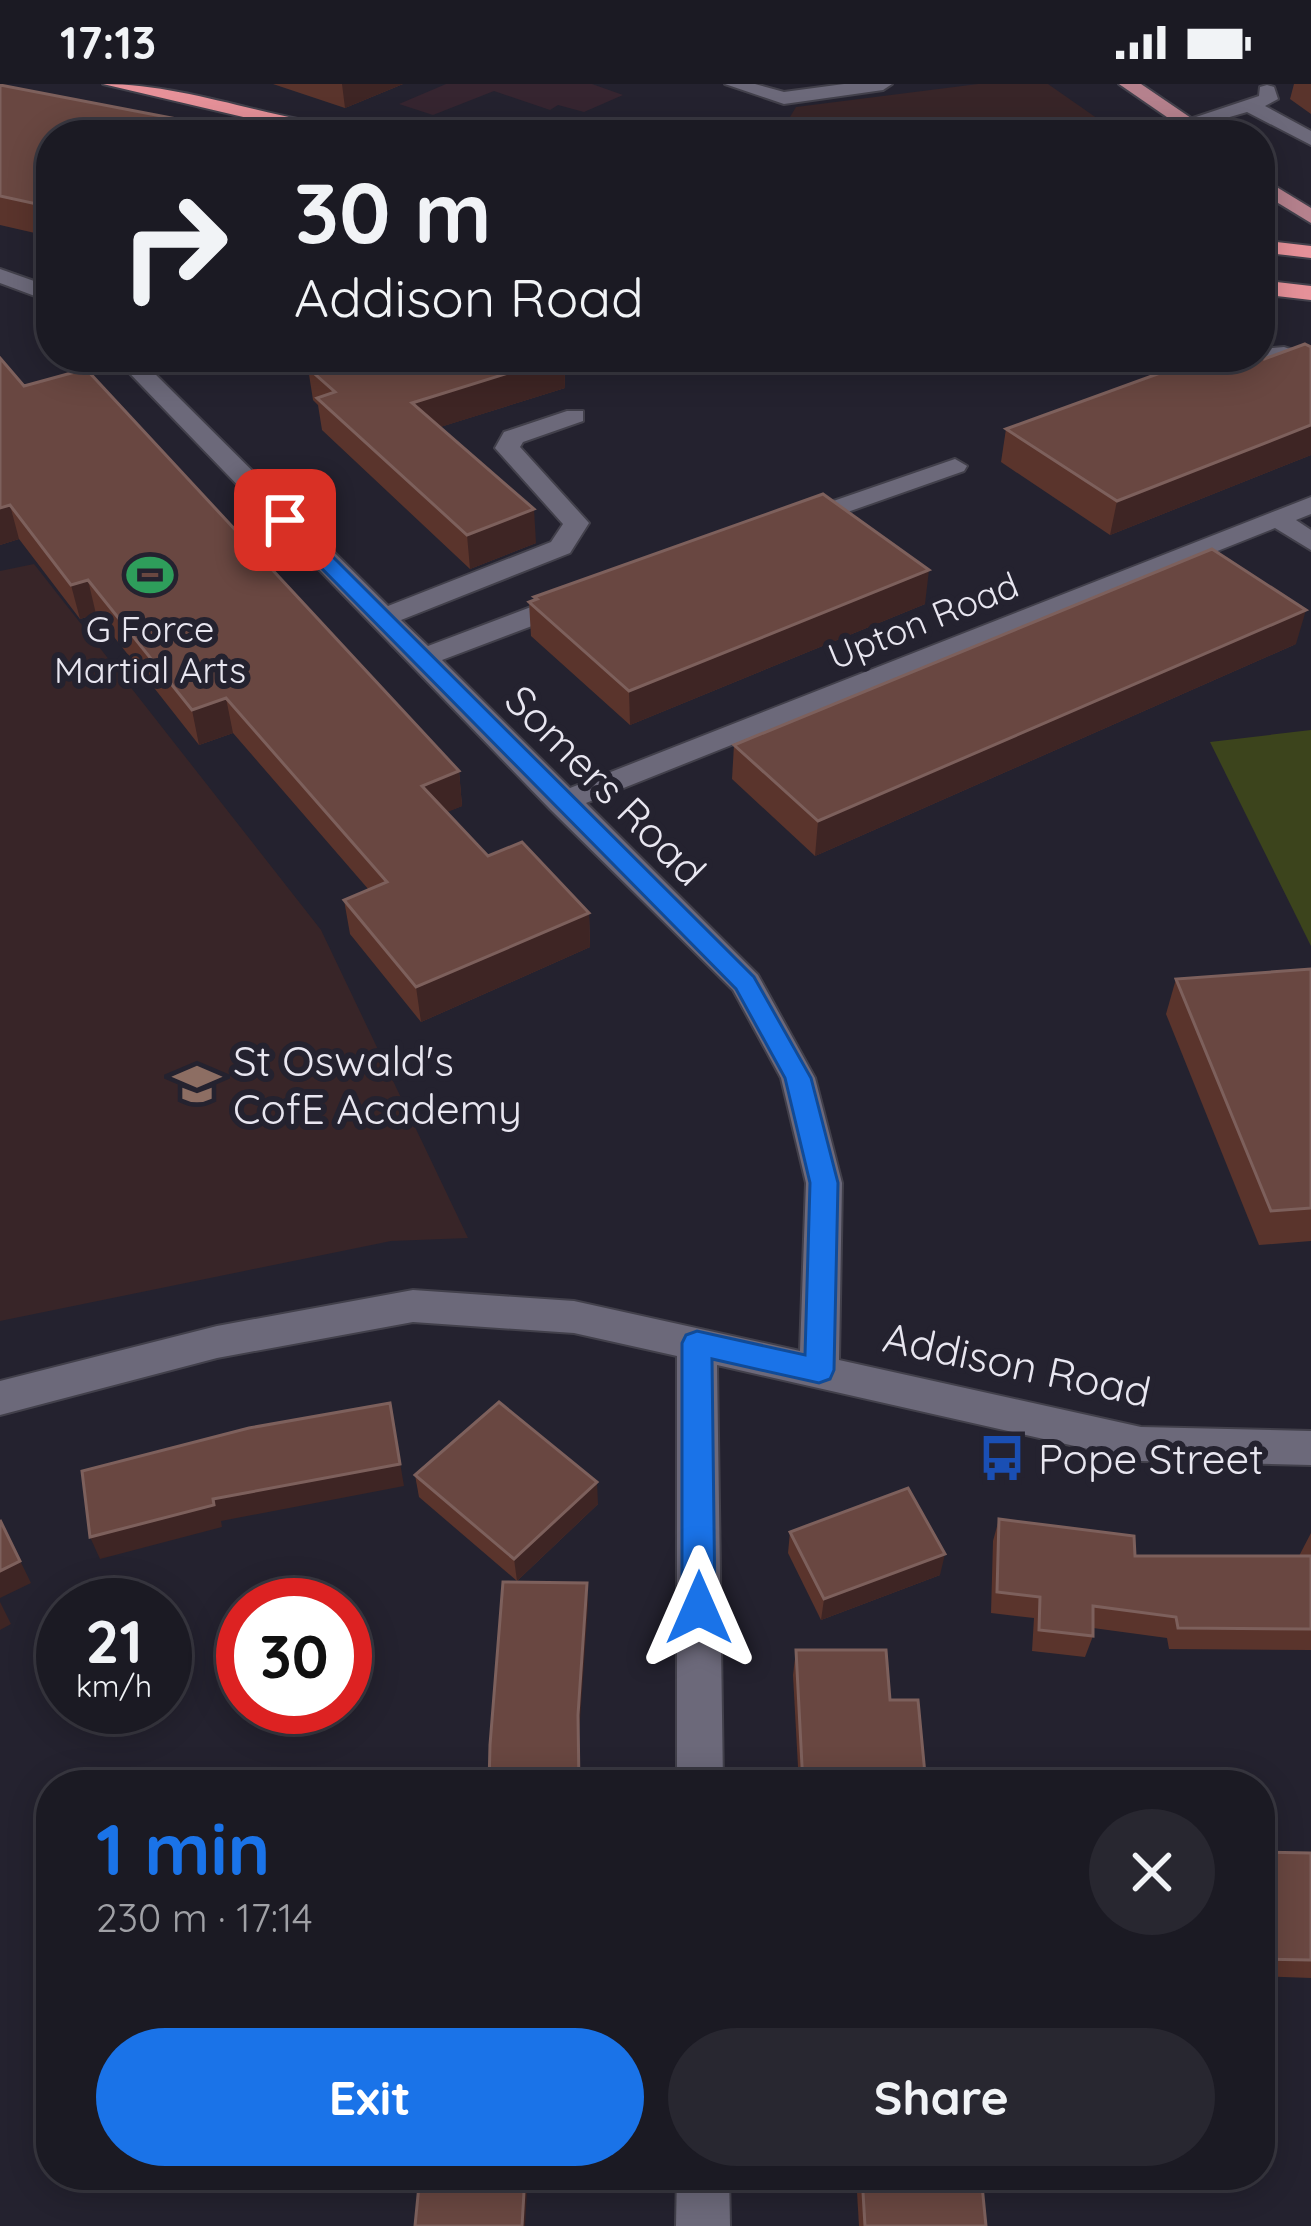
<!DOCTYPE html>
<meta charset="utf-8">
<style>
body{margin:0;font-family:Quicksand,sans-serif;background:#282730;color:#f1f3f6;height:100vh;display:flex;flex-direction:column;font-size:45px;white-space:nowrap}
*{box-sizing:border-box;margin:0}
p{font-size:39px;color:#a0a1a6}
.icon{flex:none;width:66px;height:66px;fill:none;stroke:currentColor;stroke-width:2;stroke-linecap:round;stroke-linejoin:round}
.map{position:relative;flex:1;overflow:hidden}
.details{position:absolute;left:36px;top:1686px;width:1239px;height:420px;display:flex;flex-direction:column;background:#1b1a23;border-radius:48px;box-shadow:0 6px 30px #0003,0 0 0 3px #393841}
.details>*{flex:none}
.hud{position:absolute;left:36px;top:36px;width:1239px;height:252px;border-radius:48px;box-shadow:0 6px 30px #0003,0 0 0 3px #393841;background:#1b1a23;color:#f1f3f6;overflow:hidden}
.speed{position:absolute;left:36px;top:1494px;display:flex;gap:24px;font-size:60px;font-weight:700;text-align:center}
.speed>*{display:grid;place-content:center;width:156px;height:156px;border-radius:50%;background:#1b1a23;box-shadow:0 6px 30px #0003,0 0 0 3px #393841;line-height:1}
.speed small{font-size:30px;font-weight:400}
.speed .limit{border:18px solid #d22;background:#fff;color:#111}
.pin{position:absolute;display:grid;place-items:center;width:102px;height:102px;color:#fff;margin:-51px;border-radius:24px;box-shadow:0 6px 18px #0006}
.me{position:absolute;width:132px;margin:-66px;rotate:0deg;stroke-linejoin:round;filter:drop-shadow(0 0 9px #0008)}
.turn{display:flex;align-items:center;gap:42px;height:252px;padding:0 60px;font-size:54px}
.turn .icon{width:156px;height:156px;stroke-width:2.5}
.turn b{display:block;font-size:84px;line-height:102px}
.round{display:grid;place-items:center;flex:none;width:126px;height:126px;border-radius:63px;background:#282730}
.headline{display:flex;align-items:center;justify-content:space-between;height:204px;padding:0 60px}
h1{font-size:72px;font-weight:700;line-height:90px;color:#1a73e8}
.cta{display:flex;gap:24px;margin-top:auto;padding:24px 60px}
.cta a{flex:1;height:138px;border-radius:72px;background:#1a73e8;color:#fff;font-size:48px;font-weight:700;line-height:138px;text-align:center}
.cta a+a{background:#282730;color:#f1f3f6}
.status{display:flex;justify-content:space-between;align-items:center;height:84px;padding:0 60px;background:#1b1a23;direction:ltr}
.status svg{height:33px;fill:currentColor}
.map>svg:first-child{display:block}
.commercial{fill:#362530}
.education{fill:#382528}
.green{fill:#3c441c}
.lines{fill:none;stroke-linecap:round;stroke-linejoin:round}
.minor-casing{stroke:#42404b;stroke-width:4}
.major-casing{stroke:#42404b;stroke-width:4}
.highway-casing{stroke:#42404b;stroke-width:4}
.minor{fill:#6c697a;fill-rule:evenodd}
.major{fill:#b5818d;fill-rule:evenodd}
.highway{fill:#e69199;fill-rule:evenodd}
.wall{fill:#5a342c}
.shaded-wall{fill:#3e2524}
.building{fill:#694741;stroke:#7d605c;stroke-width:3}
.route{fill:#1a73e8;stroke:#114b97;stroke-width:3}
.labels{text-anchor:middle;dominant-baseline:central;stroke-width:12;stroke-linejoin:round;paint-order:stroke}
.far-street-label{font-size:36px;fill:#e8e6f0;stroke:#24222f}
.far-poi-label{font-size:36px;fill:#e8e6f0;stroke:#24222f}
.street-label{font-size:42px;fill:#e8e6f0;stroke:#24222f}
.poi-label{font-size:42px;fill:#e8e6f0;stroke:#24222f;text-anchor:start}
</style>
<div class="status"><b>17:13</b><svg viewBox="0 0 49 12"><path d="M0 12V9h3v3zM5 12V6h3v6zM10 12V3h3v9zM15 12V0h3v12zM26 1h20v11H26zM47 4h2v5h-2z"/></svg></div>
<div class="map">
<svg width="1311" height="2142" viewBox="0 0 1311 2142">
<rect width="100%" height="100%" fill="#24222f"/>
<!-- commercial -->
<path class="commercial" d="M446,0H592L623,11L584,28L558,21L550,26L494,7L433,31L399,20Z"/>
<!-- education -->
<g class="education">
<path d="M978,0H1048L1121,51H779L796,23Z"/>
<path d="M34,480L321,846L468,1154L391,1157L0,1237V487Z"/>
</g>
<!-- green -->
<path class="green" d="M1311,646V862L1210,658Z"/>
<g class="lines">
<defs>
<g id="minor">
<path d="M725,0H755L784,8L844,0H892L883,6L784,20Z"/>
<path d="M1267,1L1274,3L1278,15L1265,22L1311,47V61L1247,28L1188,45L1178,39L1259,12L1260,3Z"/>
<path d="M0,185L51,203V218L0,199Z"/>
<path d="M1284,263L1311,272V287L1249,273H1260V265Z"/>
<path d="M114,273H138L388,522L551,458L563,440L495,364L504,348L567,327H583V337L523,358L520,363L589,439L570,469L401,536L428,562L565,510H585L588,516L585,522L442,576L570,704L1311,413V430L1296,436L1311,446V466L1275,444L586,719L758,891L815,994L842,1099L839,1276L1141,1343L1311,1347V1381L1141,1377L717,1281L723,1701H677V1272L574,1249L413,1238L217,1274L0,1331V1297L217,1242L413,1206L574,1217L800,1267L806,1099L781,994L733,906L550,725Z"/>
<path d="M955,375L967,382L964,387L805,443H787L783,438L787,433Z"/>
<path d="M677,2091H729L730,2142H676Z"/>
</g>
<g id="major">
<path d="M1119,0H1141L1216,51H1193Z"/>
<path d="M1260,93L1311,124V139L1260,108Z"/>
</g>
<g id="highway">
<path d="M103,0C172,0 240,24 308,37C333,41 368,35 390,51H320Z"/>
<path d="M1260,156L1311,162V174L1260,168Z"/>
<path d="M1260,196L1311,202V216L1260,210Z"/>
</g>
</defs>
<!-- minor casing -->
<use href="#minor" class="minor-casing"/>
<!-- major casing -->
<use href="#major" class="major-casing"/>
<!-- highway casing -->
<use href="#highway" class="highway-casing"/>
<!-- minor -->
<use href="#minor" class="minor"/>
<!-- major -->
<use href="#major" class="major"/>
<!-- highway -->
<use href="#highway" class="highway"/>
</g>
<!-- wall -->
<g class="wall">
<path d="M273,0H403L345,24Z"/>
<path d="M1294,0H1311V30L1290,15Z"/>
<path d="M0,1L177,35L48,152L0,141Z"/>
<path d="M1311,263V371L1110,451L1001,378L1006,345Z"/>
<path d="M302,273H564L565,304L440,343L536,459L470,485L322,346L318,321L313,316L308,284L313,282Z"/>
<path d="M24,302L459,687L462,722L446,728L488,772L589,829L590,863L421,938L350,850L344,816L369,806L233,649L199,661L96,530L80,535L19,455L0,461Z"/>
<path d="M534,513L925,520L630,641L531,552L529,518L534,517Z"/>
<path d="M1296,560L815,772L732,695L734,661Z"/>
<path d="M1311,885V1157L1259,1161L1166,930L1176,895Z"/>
<path d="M415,1391L598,1420L517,1497L419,1413Z"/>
<path d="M999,1435L1135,1472H1299L1311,1449V1566L1169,1565L1167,1554L1093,1544V1552L1085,1573L1032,1567L1034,1534L991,1529L993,1457Z"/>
<path d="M790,1448L940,1491L821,1536L788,1469Z"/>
<path d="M796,1566L890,1616L926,1701H799L793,1591Z"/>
<path d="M1260,1768L1311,1769V1894L1260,1892Z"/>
<path d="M856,2091H981L986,2142H859Z"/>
</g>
<!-- shaded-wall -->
<g class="shaded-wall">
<path d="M342,0H403L345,24Z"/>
<path d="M177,35L180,51H152Z"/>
<path d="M51,115V150L48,152L41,121Z"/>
<path d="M560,273H564L565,304L415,351L412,319Z"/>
<path d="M1311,341V371L1110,451L1117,417Z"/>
<path d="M10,421L19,455L0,461V424Z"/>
<path d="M534,425L536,459L470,485L467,451Z"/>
<path d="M929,486L925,520L630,641L629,607Z"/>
<path d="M88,496L96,530L80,535L71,501Z"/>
<path d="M1306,526L1296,560L815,772L818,737Z"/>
<path d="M226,614L233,649L199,661L192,626Z"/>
<path d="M459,687L462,722L426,737L422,702Z"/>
<path d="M589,829L590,863L421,938L416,903Z"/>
<path d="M390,1319L404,1402L221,1437L222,1443L100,1475L90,1453L213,1415Z"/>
<path d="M597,1398L598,1420L517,1497L514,1475Z"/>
<path d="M1,1438L31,1499L0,1514V1487Z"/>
<path d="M945,1470L940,1491L821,1536L824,1515Z"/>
<path d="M587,1499L588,1521L579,1651V1701L578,1631Z"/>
<path d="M0,1518L11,1540L0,1546Z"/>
<path d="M525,2091H528L525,2142H522Z"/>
</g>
<!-- building -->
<g class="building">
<path d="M0,1L177,35L152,51H51V115L41,121L0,112Z"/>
<path d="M1305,260L1311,263V341L1117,417L1006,345L1204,273H1260L1264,275Z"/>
<path d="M335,273H560L412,319L534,425L467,451L317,314L335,308L308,284L338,275Z"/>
<path d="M0,274L24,302L86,285L459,687L422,702L488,772L522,758L589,829L416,903L344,816L387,798L226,614L192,626L88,496L71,501L10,421L0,424Z"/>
<path d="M823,410L929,486L629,607L529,518L537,515L534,513Z"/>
<path d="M1212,465L1306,526L818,737L734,661Z"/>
<path d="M1311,885V1124L1271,1127L1176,895Z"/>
<path d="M499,1318L597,1398L514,1475L415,1391Z"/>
<path d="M390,1319L400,1380L213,1415L214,1421L90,1453L82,1387L249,1344Z"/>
<path d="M908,1404L945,1470L824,1515L790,1448Z"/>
<path d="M999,1435L1134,1452L1135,1472H1311V1545L1178,1544L1176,1533L1093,1522V1552L1039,1546L1040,1513L997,1508Z"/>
<path d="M0,1436L20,1477L0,1487Z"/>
<path d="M503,1498L587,1499L578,1631L579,1701H489L490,1661Z"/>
<path d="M796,1566H886L890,1616H918L926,1701H803Z"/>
<path d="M1260,1768L1311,1769V1876L1260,1875Z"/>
<path d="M420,2091H525L522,2142H415Z"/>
<path d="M862,2091H981L986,2142H865Z"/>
</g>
<!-- route -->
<path class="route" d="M278,432H292L754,893L811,994L838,1099L834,1286L830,1295L819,1299L712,1275L715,1524L710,1535L699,1539L687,1535L682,1524V1259L686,1251L697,1247L805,1271L810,1099L785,994L736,905L278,440Z"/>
<!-- icons -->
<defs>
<symbol id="stadium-bare" viewBox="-9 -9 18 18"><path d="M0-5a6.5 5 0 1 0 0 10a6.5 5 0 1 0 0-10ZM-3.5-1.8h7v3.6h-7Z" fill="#2e9e5b" stroke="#24222f" stroke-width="2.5" paint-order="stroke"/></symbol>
<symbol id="school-bare" viewBox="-9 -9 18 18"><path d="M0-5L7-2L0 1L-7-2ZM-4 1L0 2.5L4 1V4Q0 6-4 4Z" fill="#8d6e63" stroke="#24222f" stroke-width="2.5" paint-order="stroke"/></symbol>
<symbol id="bus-bare" viewBox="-9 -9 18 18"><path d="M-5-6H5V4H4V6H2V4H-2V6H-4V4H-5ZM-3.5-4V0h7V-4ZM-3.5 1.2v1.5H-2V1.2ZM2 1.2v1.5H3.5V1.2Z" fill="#1a4fb4" stroke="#24222f" stroke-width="2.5" paint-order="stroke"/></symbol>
</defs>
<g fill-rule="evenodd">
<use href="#stadium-bare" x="117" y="458" width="66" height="66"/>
<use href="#school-bare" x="164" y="967" width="66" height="66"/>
<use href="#bus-bare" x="969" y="1341" width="66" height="66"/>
</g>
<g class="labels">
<!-- far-street labels -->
<g class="far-street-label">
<text transform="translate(923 536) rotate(-22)">Upton Road</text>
</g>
<!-- far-poi labels -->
<g class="far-poi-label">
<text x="150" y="544">G Force<tspan x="150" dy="41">Martial Arts</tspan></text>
</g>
<!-- street labels -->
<g class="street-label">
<text transform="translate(606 701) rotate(45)">Somers Road</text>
<text transform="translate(1017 1280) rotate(12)">Addison Road</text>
</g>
<!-- poi labels -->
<g class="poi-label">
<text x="233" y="976">St Oswald's<tspan x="233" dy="48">CofE Academy</tspan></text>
<text x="1038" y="1374">Pope Street</text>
</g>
</g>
</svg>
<div class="speed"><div>21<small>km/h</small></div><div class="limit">30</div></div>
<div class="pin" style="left:285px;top:436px;background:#d93025"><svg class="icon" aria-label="arrive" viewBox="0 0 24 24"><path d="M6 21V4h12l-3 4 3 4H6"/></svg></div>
<svg class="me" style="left:699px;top:1524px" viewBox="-20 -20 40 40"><path d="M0-17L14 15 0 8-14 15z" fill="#1a73e8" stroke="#fff" stroke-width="4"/></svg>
<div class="hud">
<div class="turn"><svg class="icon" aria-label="right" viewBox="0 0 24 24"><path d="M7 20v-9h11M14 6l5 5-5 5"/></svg><div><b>30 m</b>Addison Road</div></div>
</div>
<section class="details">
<div class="headline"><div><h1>1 min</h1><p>230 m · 17:14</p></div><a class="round"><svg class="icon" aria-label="close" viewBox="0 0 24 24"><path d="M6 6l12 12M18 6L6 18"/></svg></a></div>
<div class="cta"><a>Exit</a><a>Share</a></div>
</section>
</div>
